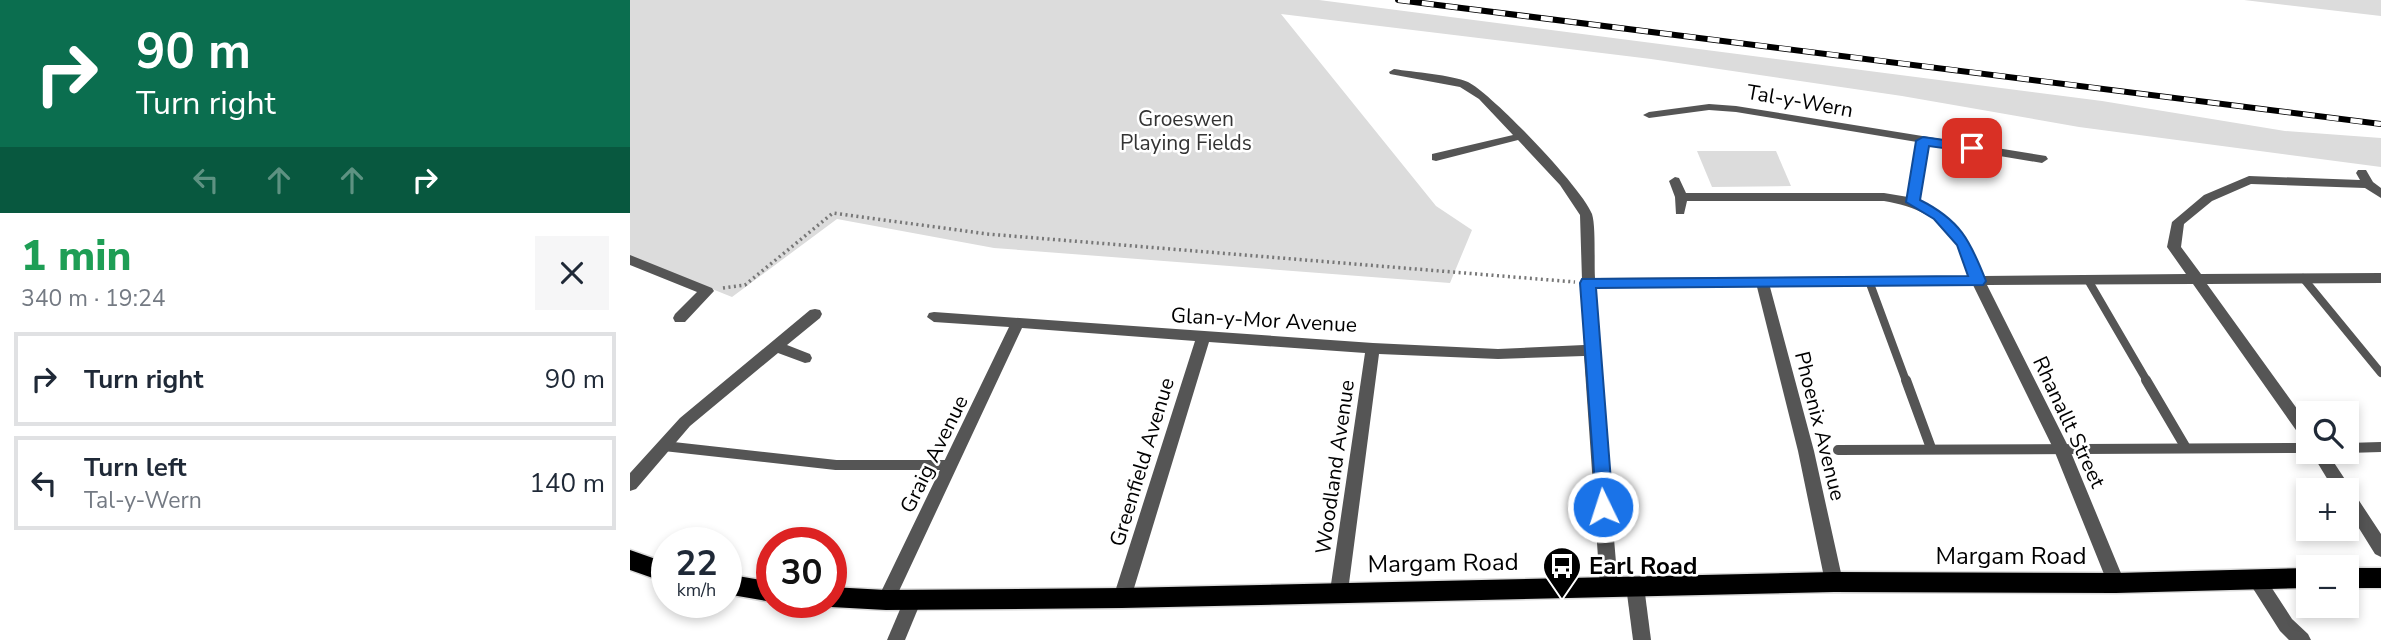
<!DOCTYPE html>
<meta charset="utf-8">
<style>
body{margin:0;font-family:"Nunito Sans",sans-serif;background:#f6f6f7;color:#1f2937;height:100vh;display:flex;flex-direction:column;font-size:26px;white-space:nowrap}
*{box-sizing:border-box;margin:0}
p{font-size:23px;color:#747a83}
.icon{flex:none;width:38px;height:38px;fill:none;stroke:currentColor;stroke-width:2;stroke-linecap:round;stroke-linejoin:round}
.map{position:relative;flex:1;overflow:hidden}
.details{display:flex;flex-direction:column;background:#fff;width:630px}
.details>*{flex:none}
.banner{background:#0b6e4f;color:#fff;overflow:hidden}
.buttons{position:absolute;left:1666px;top:401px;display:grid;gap:14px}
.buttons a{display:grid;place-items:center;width:63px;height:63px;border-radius:0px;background:#fff;box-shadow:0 4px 10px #0003;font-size:35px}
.speed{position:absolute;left:21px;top:527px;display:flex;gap:14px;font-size:35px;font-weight:700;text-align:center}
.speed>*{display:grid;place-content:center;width:91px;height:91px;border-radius:50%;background:#fff;box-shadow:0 4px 10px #0003;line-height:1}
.speed small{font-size:18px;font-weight:400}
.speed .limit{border:10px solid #d22;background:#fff;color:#111}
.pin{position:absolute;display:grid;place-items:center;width:60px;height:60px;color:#fff;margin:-30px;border-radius:14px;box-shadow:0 4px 10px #0006}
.me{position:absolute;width:77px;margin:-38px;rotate:356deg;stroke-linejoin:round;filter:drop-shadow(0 0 5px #0008)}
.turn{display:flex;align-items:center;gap:24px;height:147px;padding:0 21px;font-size:32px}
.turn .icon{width:91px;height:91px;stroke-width:2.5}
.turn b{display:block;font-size:49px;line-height:60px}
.lanes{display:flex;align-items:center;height:66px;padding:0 21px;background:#0003;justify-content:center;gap:35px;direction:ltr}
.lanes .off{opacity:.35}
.round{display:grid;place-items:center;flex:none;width:74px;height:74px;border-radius:0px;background:#f6f6f7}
.summary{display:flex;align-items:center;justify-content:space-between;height:119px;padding:0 21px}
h1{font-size:42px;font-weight:800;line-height:52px;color:#1e9e55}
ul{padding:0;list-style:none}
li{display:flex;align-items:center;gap:21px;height:94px;margin:0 14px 10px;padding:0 7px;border:4px solid #e0e1e3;border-radius:0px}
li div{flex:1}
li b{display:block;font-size:26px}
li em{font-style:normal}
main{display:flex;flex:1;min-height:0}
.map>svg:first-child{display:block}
.green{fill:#dcdcdc}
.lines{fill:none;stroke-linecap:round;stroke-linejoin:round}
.primary-casing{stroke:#dbdbdb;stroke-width:3}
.path{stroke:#777;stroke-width:3.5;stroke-dasharray:2 3.5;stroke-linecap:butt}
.service-far1{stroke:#555;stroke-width:8}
.service{stroke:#555;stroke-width:10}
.minor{fill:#555;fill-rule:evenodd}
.primary{fill:#000;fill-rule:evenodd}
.rail-casing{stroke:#000;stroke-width:6}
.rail{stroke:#fff;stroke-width:4.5;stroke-dasharray:12;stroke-linecap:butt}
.route{fill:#1a73e8;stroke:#114b97;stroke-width:2}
.labels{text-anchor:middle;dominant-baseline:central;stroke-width:5;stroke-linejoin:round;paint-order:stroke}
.street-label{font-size:21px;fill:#000;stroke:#fff}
.park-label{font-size:21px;fill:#333;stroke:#fff}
.near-street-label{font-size:24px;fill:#000;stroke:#fff}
.near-poi-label{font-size:24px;font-weight:bold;fill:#000;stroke:#fff;text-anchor:start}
</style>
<main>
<section class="details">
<div class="banner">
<div class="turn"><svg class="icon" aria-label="right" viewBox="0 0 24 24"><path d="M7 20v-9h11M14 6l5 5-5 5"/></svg><div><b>90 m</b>Turn right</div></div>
<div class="lanes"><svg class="icon off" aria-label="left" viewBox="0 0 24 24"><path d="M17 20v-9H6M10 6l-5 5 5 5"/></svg><svg class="icon off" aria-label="ahead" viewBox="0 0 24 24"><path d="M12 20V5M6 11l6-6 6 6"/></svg><svg class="icon off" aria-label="ahead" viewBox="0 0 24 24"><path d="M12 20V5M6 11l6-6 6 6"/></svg><svg class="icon" aria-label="right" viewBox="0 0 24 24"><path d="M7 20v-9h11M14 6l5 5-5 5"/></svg></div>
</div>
<div class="summary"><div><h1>1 min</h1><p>340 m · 19:24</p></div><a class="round"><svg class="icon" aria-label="close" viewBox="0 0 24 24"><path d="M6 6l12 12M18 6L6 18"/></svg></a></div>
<ul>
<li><svg class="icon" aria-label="right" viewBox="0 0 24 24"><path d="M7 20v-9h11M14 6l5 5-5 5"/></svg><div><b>Turn right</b></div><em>90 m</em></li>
<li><svg class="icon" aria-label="left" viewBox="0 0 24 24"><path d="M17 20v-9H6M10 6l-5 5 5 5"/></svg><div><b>Turn left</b><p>Tal-y-Wern</p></div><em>140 m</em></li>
</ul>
</section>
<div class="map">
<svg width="1751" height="640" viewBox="0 0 1751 640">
<rect width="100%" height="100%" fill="#fff"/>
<!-- green -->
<g class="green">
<path d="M0,0H689L1472,101L1655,131L1751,138V167L1449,127L1272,96L1021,59L651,14L806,206L842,230L820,283L364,248L207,219L102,297L0,256Z"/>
<path d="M1614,0H1751V16Z"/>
<path d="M1067,151H1146L1161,186L1082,187Z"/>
</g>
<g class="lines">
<defs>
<g id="primary">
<path d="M0,550L37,563V583L0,570Z"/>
<path d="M1678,568V588L1486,593L1204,592L492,608L256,610L201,607L192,602H201V587L256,590L492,588L1204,572L1486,573Z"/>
<rect x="1717" y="568" width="34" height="20"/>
<path d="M96,574L142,582V602L96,594Z"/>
</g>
</defs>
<!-- primary casing -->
<use href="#primary" class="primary-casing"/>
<!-- path -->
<path class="path" d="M93,288L115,285L203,213L357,234L945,282"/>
<!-- service-far1 -->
<g class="service-far1">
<path d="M1673,278L1751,373"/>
<path d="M1458,280L1517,381"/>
<path d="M1239,281L1276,381"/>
</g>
<!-- service -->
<g class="service">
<path d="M1276,380L1301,448"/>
<path d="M1516,380L1556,448"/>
<path d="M34,446L206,465H321"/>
<path d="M1717,448L1751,447"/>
<path d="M1208,450L1678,448"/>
</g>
<!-- minor -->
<g class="minor">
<path d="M764,69C783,72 822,75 838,82C862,94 952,188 962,214C966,226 964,263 965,278L1339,276C1335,266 1333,254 1327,245C1311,217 1284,206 1254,201H1057L1054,214H1046L1045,197L1039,181L1045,177L1049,178L1056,193H1254L1278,197L1287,142L1106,112L1079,110L1019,118L1013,115L1019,112L1079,104L1106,106L1416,156L1418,159L1412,163L1298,144L1289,200C1328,221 1337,237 1353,276L1556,274L1537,247L1542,222L1574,195L1619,176L1730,180L1726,173L1728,170H1736L1743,182L1751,188V198L1735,188L1621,184L1582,201L1554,224L1551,247L1571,274L1751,273V283L1577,284L1678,424V442L1673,440L1563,284L1357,285L1440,450L1495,583L1492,589L1486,591L1480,589L1424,450L1343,285L1140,287L1184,451L1213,582L1210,588L1204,590L1198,588L1195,582L1168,451L1127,287L965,288L968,350L988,586L985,592L979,594L973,592L970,586L954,356L868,359L749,354L718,591L715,597L709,599L703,597L700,591L735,353L579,342L501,598L498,604L492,606L486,604L483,598L565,341L392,328L262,606L256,608L250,606L247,600L250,594L379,327L304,322L297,317L299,313L304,312L743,343L868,349L954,345L950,215L930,185L888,140L806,161L802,160V154L883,135L849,99L830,87L760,74L759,72Z"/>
<path d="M0,255L82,288L84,291L55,322H45L43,318L45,314L67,292L0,265Z"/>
<path d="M185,309L190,310L192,314L190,318L157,345L180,354L182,358L180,362L175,363L148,353L60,426L6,489L0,491V473L50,418L180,310Z"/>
<path d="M1681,452H1697L1751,534V557L1745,554L1717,509V490H1704Z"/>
<path d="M1626,571L1632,573L1662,619L1678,634L1681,640H1659L1650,631L1617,579L1620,573Z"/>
<path d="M1005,578L1011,580L1014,586L1021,640H1003L996,586L999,580Z"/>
<path d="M283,591L289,593L292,599L275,640H257L277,593Z"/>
</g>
<!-- primary -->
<use href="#primary" class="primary"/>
<defs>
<path id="rail" d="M768,0L1751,124"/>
</defs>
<!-- rail casing -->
<use href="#rail" class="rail-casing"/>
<!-- rail -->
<use href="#rail" class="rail"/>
</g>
<!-- route -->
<path class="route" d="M1293,137L1342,144L1349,148L1342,152L1299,146L1290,200C1330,220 1340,240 1356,281L1353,285L966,288L983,507L980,513H967L950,283L952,279L1338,276L1327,245L1304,219L1276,202L1286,141Z"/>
<!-- icons -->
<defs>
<symbol id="bus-pin" viewBox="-11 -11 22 30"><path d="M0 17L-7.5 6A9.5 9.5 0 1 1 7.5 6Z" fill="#000" stroke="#fff"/><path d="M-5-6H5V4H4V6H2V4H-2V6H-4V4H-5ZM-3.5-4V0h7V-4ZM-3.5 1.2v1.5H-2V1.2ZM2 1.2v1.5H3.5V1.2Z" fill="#fff"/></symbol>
</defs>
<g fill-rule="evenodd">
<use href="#bus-pin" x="910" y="544" width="44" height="60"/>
</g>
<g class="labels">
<!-- street labels -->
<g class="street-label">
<text transform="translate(1170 101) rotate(10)">Tal-y-Wern</text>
<text transform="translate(634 320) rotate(3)">Glan-y-Mor Avenue</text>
<text transform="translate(1439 422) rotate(65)">Rhanallt Street</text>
<text transform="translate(1190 426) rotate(76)">Phoenix Avenue</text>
<text transform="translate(304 454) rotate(-64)">Graig Avenue</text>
<text transform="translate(512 462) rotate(-73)">Greenfield Avenue</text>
<text transform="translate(705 467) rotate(-82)">Woodland Avenue</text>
</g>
<!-- park labels -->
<g class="park-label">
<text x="556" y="119">Groeswen<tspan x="556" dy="24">Playing Fields</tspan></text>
</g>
<!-- near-street labels -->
<g class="near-street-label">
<text x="1381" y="556">Margam Road</text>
<text transform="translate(813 563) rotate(-1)">Margam Road</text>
</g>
<!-- near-poi labels -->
<g class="near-poi-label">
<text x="959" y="566">Earl Road</text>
</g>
</g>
</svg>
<div class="buttons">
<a><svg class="icon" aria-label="search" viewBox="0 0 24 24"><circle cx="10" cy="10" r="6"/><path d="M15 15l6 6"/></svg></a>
<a>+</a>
<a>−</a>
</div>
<div class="speed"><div>22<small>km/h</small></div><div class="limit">30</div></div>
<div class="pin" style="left:1342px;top:148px;background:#d93025"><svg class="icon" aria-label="arrive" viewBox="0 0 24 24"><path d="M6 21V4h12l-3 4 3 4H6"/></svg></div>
<svg class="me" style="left:973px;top:507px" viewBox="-20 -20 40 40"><circle r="17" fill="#1a73e8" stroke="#fff" stroke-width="3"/><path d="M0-11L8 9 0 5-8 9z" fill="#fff"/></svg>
</div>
</main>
